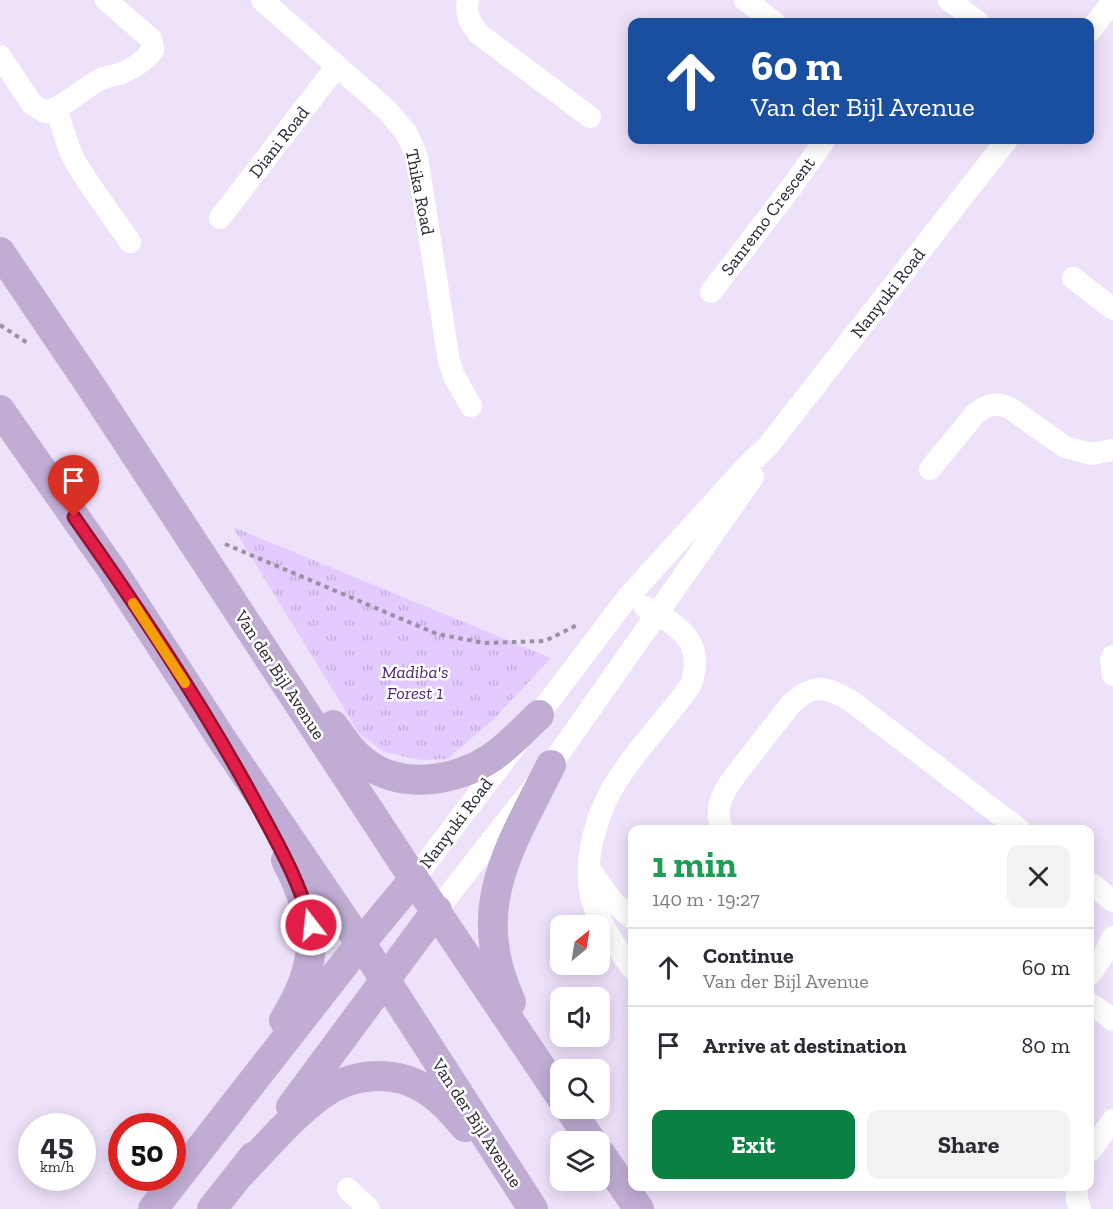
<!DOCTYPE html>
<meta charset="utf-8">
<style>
body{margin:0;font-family:"Zilla Slab",serif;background:#f2f2f3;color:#2b2b33;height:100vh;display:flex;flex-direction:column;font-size:22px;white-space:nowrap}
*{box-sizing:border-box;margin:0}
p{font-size:20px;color:#7c7c81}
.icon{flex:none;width:33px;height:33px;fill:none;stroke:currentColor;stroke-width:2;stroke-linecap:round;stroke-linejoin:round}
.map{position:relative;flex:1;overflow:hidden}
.details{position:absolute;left:628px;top:825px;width:466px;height:366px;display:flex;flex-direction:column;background:#fff;border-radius:12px;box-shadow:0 3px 15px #0003}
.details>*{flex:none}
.banner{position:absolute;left:628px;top:18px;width:466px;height:126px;border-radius:12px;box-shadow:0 3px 15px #0003;background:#1a4fa0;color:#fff;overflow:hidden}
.needle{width:39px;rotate:30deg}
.buttons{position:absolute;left:550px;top:915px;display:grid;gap:12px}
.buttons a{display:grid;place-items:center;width:60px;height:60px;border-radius:12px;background:#fff;box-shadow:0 3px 15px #0003;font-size:30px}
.speed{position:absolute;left:18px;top:1113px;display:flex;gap:12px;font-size:30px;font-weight:700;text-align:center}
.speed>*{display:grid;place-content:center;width:78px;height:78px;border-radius:50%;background:#fff;box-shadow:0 3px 15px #0003;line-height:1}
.speed small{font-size:15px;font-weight:400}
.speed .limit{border:9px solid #d22;background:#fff;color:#111}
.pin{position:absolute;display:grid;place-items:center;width:51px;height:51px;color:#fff;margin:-62px -26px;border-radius:50% 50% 50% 0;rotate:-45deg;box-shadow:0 0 6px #0007}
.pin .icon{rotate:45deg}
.me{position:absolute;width:66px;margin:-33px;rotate:344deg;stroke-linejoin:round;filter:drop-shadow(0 0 4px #0008)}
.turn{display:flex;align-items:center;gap:21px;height:126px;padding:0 24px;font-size:27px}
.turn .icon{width:78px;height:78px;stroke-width:2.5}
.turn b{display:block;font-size:42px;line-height:51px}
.round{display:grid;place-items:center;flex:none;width:63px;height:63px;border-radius:12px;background:#f2f2f3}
.summary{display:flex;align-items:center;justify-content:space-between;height:102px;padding:0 24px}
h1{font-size:36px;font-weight:800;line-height:45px;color:#1e9e55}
.action{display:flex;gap:12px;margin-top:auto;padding:12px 24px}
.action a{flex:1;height:69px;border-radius:12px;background:#0b8043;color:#fff;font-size:24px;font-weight:800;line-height:69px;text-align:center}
.action a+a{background:#f2f2f3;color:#2b2b33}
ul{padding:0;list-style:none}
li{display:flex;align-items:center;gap:18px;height:78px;padding:0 24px;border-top:2px solid #e1e1e2}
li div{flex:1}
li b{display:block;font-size:22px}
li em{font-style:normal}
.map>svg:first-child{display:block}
.park{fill:url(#park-tufts)}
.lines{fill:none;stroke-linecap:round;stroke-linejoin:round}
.path{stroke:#9990a3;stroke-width:4;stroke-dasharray:4.5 4.5;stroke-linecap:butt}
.minor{stroke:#fff;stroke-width:22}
.major{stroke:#c1add4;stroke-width:30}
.route-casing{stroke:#92132f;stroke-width:15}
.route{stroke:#e11d48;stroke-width:10}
.slow{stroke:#f59e0b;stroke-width:10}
.labels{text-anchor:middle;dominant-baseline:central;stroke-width:5;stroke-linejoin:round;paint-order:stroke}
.street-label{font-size:18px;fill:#29242f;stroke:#fff}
.park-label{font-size:18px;font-style:italic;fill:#4f2671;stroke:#fff}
</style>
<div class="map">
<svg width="1113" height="1209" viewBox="0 0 1113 1209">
<defs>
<pattern id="park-tufts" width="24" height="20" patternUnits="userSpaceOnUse" patternTransform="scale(1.5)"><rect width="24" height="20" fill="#e3cbff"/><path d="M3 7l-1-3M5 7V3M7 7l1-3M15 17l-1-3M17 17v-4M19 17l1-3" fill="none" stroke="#c3aedb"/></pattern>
</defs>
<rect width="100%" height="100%" fill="#eee2fb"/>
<!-- park -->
<path class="park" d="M233,527L551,658L494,719L447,759L421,760L384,752L359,733Z"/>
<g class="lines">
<!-- path -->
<g class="path">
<path d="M0,325L29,344"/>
<path d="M225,544L437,634L484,643L545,641L579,624"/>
</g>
<!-- minor -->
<g class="minor">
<path d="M262,0L387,110L407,134L417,157L449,361L454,376L471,406"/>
<path d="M468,0C465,14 470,23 479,34L590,117"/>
<path d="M745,0L774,22"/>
<path d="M949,0L978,22"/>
<path d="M1090,31L1113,1"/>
<path d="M0,56L32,104L45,112C65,107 81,90 99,80C106,76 115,76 122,73C133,68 146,60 153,50L151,39L106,0"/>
<path d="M55,109C64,125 65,144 75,161C91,189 112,215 130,242"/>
<path d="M220,218L337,66"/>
<path d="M1073,278L1113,309"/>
<path d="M711,292L793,185L825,140"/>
<path d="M930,469L976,413C988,404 996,402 1010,408L1065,447L1091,454L1112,450"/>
<path d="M1113,656L1111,660L1113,675"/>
<path d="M722,830C715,810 720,797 731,781L790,705C812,683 825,686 851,701L1020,830"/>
<path d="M591,871L613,902L633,919"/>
<path d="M414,879L628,597L745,468L768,446L1007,140"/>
<path d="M1090,883L1113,901"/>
<path d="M437,910L551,765L753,477"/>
<path d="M633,969C619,952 605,931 596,911C578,870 596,811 620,776C641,744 668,717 690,686C707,643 679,625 645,607"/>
<path d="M1090,974L1105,953L1113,937"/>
<path d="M1090,1003L1113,1020"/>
<path d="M1090,1151L1113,1120"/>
<path d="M1077,1186V1200L1080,1209"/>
<path d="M348,1189L369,1209"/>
</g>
<!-- major -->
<g class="major">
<path d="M0,252L88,382L414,879L561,1097"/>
<path d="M0,410L112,570L223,741L386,981L533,1209"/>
<path d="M333,725C343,739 352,753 366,763C402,790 456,781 491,758C509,746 523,730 539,715"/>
<path d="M511,1002C468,908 509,849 551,765"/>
<path d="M284,1020C322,961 317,920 286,860"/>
<path d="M291,1107L437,910"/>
<path d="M569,1108L592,1142"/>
<path d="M600,1153L639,1209"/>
<path d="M242,1172C267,1146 292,1116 321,1095C351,1073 393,1069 425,1089C441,1099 453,1113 465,1127"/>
<path d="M153,1209L360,944L414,879"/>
<path d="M212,1209L253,1157"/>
</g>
</g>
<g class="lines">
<defs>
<path id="route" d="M74,517C140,610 203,705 257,805C278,844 300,882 311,925"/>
</defs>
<!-- route casing -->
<use href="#route" class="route-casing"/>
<!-- route -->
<use href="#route" class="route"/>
<!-- slow -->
<path class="slow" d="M133,603L185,683"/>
</g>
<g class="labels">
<!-- street labels -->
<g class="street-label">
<text transform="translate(279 142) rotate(-52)">Diani Road</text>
<text transform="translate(420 192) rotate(79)">Thika Road</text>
<text transform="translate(768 216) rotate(-53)">Sanremo Crescent</text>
<text transform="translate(888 293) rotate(-52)">Nanyuki Road</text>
<text transform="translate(280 675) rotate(57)">Van der Bijl Avenue</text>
<text transform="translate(456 823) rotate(-53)">Nanyuki Road</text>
<text transform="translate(477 1123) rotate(57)">Van der Bijl Avenue</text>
</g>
<!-- park labels -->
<g class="park-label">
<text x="415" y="672">Madiba's<tspan x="415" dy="21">Forest 1</tspan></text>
</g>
</g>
</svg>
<div class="buttons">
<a><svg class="needle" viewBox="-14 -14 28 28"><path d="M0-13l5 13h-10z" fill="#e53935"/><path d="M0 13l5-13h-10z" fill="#7c7c81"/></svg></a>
<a><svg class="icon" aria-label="sound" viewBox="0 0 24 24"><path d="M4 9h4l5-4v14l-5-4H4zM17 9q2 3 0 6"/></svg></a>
<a><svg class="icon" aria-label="search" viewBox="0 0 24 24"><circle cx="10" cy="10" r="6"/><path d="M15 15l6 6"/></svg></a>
<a><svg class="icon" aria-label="layers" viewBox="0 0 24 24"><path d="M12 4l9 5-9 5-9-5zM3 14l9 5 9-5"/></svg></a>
</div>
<div class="speed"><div>45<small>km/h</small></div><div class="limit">50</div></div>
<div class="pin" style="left:74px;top:517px;background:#d93025"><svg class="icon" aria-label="arrive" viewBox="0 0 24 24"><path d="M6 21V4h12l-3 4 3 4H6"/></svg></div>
<svg class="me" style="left:311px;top:925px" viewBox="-20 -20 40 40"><circle r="17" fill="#e11d48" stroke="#fff" stroke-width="3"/><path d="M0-11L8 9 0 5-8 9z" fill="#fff"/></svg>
<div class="banner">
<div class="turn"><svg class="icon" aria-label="ahead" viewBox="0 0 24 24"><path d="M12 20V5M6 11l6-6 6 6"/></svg><div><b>60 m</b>Van der Bijl Avenue</div></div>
</div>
<section class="details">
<div class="summary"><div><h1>1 min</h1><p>140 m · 19:27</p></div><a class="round"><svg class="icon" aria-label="close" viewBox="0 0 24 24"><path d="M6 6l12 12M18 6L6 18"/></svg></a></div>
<ul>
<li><svg class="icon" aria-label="ahead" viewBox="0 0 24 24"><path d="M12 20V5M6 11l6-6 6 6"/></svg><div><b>Continue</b><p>Van der Bijl Avenue</p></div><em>60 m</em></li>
<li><svg class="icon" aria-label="arrive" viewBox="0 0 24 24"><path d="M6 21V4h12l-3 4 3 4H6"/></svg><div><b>Arrive at destination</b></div><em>80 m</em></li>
</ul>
<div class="action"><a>Exit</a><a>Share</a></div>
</section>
</div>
